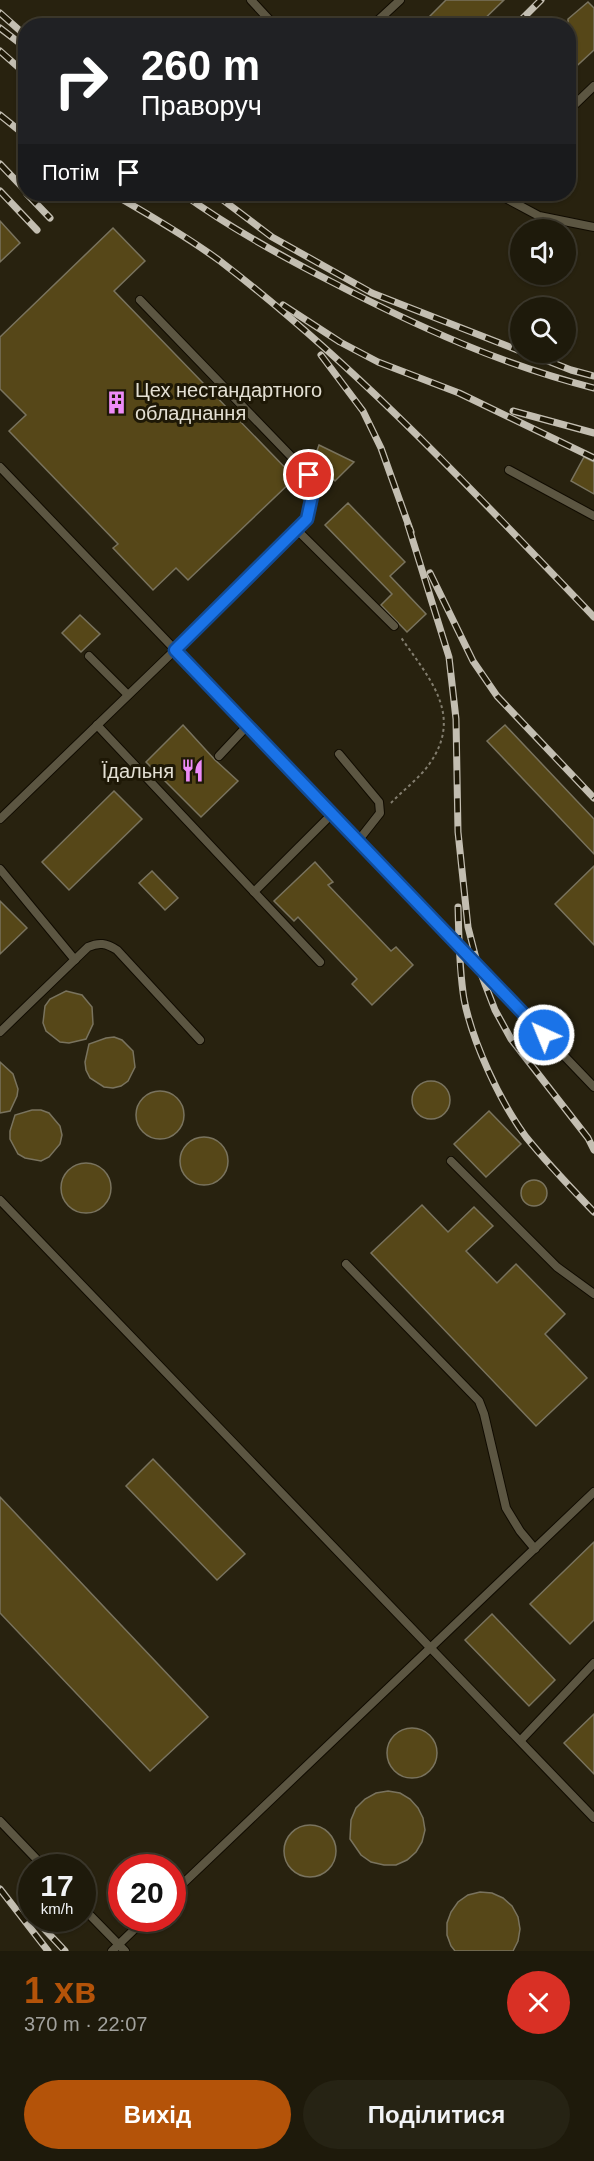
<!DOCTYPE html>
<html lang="uk">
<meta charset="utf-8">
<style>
body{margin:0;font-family:Helvetica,sans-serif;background:#262314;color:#f1f3f6;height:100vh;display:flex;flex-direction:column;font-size:22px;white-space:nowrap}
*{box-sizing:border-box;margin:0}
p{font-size:20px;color:#a1a19d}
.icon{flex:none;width:33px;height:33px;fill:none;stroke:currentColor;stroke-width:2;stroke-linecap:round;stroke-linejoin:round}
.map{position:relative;height:1951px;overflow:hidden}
.side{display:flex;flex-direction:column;background:#1e1a0b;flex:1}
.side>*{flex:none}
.top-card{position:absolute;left:18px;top:18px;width:558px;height:183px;border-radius:24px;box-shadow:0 2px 4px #0004,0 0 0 2px #3c382c;background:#202124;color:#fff;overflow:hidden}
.tools{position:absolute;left:510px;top:219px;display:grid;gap:12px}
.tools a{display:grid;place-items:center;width:66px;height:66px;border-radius:50%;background:#1e1a0b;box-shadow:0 2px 4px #0004,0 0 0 2px #3c382c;font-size:30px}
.speed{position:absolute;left:18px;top:1854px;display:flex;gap:12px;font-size:30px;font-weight:700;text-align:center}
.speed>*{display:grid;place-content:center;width:78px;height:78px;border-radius:50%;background:#1e1a0b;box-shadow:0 2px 4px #0004,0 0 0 2px #3c382c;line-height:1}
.speed small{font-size:15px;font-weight:400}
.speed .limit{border:9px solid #d22;background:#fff;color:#111}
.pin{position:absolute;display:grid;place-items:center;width:51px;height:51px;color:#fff;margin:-26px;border:3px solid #fff;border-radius:50%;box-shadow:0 2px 6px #0007}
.me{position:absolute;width:66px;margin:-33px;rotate:316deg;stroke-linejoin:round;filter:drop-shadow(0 0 4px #0008)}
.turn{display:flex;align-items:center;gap:21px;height:126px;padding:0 24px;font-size:27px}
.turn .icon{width:78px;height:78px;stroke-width:2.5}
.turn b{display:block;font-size:42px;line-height:51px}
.then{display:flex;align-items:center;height:57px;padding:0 24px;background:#0003;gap:12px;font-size:22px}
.round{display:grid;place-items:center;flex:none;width:63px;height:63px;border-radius:32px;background:#262314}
.summary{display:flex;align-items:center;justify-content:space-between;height:102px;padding:0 24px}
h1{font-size:36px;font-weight:700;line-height:45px;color:#b45309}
.cta{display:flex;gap:12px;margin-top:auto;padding:12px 24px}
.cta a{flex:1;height:69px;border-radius:36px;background:#b45309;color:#fff;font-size:24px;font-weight:700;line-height:69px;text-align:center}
.cta a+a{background:#262314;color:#f1f3f6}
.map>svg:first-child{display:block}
.building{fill:#564718;stroke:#79735e;stroke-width:1.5}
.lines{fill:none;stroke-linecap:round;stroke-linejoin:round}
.lane-casing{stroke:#100b00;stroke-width:10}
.path{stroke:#837e6f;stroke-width:2;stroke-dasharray:3 3;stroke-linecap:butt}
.lane{stroke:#5c5642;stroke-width:8}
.rail-casing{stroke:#c3beb1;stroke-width:7}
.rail{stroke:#1e1806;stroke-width:4.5;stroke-dasharray:14;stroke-linecap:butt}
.route-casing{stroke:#114b97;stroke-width:15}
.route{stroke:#1a73e8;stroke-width:10}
.labels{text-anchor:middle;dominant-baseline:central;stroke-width:6;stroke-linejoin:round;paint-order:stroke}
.poi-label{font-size:20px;fill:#e3dfd3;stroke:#1e1806;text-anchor:start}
</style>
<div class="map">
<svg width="594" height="1951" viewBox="0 0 594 1951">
<rect width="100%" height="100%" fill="#28220f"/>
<!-- building -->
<g class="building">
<path d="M446,0H504L477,26H420Z"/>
<path d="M588,2L594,8V50L568,74V19Z"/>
<path d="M0,221L20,243L0,262Z"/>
<path d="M113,228L145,261L114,291L295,478L188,580L176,568L153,590L113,548L118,544L9,431L26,415L0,389V337Z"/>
<path d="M319,445L354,462L335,481L314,459Z"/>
<path d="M584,457L594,462V494L571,481Z"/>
<path d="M348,503L405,562L390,576L426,614L407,632L381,605L392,594L325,525Z"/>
<path d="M80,615L100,634L81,652L62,633Z"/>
<path d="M183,725L215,760L238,781L201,817L146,762Z"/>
<path d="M505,725L594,819V854L487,741Z"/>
<path d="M114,791L142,819L69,890L42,862Z"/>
<path d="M315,862L333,882L328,885L391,951L396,947L413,965L372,1005L352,984L357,979L298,917L294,921L274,901Z"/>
<path d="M594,866V945L555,904Z"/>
<path d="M152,871L178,898L165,910L139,883Z"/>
<path d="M0,901L27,928L0,954Z"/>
<path d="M66,991L82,995L92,1007L93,1024L86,1039L69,1043L60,1042L46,1031L43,1023L45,1006L50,999Z"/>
<path d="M114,1037L122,1040L133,1051L135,1067L128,1081L121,1086L113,1088L104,1087L90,1078L86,1070L85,1062L89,1044L106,1038Z"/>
<path d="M0,1062L13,1074L18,1089L17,1096L10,1111L0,1113Z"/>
<circle cx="431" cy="1100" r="19"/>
<circle cx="160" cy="1115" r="24"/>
<path d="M32,1110H41L49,1113L60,1126L62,1135L60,1144L49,1157L41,1161L25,1158L18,1154L10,1139V1131L15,1115Z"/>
<path d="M489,1111L521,1144L486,1177L454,1144Z"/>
<circle cx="204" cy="1161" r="24"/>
<circle cx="86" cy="1188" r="25"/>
<circle cx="534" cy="1193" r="13"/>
<path d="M422,1205L448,1232L474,1207L493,1226L466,1251L497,1283L516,1264L565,1314L545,1334L587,1378L536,1426L371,1253Z"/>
<path d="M153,1459L245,1554L217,1580L126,1486Z"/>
<path d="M0,1497L208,1717L150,1771L0,1613Z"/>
<path d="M594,1542V1620L570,1644L530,1604Z"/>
<path d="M492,1614L555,1680L529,1706L465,1640Z"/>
<path d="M594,1714V1774L564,1743Z"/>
<circle cx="412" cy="1753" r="25"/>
<path d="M388,1791L400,1793L410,1799L418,1808L423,1818L425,1830L422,1842L416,1852L407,1860L396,1865H384L371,1862L361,1855L350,1839L351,1820L356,1808L365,1799L376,1793Z"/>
<circle cx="310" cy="1851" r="26"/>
<path d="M480,1892L492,1893L503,1898L512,1906L518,1917L520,1929L518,1941L513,1951H455L451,1946L447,1935V1923L451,1912L458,1902L468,1895Z"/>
</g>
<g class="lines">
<defs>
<g id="lane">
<path d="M251,0L275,26"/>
<path d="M372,26L400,0"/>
<path d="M568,111L594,86"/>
<path d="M498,194L539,216L594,227"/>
<path d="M0,467L594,1087"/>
<path d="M509,470L594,516"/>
<path d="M297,530L394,626"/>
<path d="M89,656L128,695"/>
<path d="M97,725L320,962"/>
<path d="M339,754L379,802L380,813L358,841"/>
<path d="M219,756L248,725"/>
<path d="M0,819L175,650L307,519L312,496L309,475L140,300"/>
<path d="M0,869L75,960"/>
<path d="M254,892L332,814"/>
<path d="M0,1032L88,947C99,942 106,943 117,950L200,1040"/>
<path d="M451,1161L557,1267L594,1294"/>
<path d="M0,1200L594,1818"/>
<path d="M346,1264L479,1401L484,1414L506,1508L520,1531L535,1549"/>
<path d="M521,1740L594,1663"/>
<path d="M0,1821L45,1868"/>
<path d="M172,1894L594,1492"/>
<path d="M82,1907L125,1951"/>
<path d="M112,1951L146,1918"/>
</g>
</defs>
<!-- lane casing -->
<use href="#lane" class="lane-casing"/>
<!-- path -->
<path class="path" d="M391,803C403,790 420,778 430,763C464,714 428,677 400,636"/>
<!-- lane -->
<use href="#lane" class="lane"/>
<defs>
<g id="rail">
<path d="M0,13L26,36"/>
<path d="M515,26L541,0"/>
<path d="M0,28L26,48"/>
<path d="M0,51L26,74"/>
<path d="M0,115L26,136"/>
<path d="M0,164L26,191"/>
<path d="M0,191L37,230"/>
<path d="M27,194L50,218"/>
<path d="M113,194C149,215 186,236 220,261C357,366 475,493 594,617"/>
<path d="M183,194C230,228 281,256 332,282C416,326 502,365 594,388"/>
<path d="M215,194L272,237L372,293L520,351"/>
<path d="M283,305L340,342L378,362L459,393L594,458"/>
<path d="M525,352L571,370L594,376"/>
<path d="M321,355L363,411L381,448L411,532"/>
<path d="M513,411L594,433"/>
<path d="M408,525L449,657L456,719L458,832L468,927L478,966L495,1010L511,1039L588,1138L594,1150"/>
<path d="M430,573L473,661L497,696L594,798"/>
<path d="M458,907C459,938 459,968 464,999C472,1041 500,1102 526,1137C547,1163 571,1188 594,1212"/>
<path d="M0,1889L48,1951"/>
<path d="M34,1918L65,1951"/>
</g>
</defs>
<!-- rail casing -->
<use href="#rail" class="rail-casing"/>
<!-- rail -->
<use href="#rail" class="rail"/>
</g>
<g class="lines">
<defs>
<path id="route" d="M309,475L312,496L307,519L175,650L544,1035"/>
</defs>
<!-- route casing -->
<use href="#route" class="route-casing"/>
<!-- route -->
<use href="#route" class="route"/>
</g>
<!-- icons -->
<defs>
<symbol id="building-bare" viewBox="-9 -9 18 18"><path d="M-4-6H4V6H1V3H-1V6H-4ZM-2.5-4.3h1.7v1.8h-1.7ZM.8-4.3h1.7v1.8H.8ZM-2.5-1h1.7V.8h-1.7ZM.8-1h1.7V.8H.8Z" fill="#ee8bf8" stroke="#1e1806" stroke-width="2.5" paint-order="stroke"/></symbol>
<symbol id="restaurant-bare" viewBox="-9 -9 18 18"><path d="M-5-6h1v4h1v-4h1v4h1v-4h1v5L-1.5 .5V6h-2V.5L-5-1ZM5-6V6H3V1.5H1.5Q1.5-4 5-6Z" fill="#ee8bf8" stroke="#1e1806" stroke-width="2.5" paint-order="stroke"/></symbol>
</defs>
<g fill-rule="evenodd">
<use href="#building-bare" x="100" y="386" width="33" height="33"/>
<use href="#restaurant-bare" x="176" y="754" width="33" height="33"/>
</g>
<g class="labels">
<!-- poi labels -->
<g class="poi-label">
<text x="135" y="390">Цех нестандартного<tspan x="135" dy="23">обладнання</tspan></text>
<text x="174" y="771" text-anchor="end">Їдальня</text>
</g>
</g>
</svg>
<div class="tools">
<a><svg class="icon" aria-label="sound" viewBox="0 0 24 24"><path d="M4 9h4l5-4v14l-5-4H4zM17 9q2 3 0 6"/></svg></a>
<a><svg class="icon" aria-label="search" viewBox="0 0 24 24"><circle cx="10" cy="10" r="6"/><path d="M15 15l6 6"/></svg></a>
</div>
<div class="speed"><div>17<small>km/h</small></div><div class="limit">20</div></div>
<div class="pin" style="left:309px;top:475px;background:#d93025"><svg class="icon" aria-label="arrive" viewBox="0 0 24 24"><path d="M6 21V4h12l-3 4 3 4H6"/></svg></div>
<svg class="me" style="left:544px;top:1035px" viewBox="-20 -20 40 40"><circle r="17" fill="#1a73e8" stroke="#fff" stroke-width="3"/><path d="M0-11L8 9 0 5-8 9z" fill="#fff"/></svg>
<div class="top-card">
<div class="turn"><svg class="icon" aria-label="right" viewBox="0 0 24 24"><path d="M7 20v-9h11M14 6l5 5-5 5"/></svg><div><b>260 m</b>Праворуч</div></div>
<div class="then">Потім<svg class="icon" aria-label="arrive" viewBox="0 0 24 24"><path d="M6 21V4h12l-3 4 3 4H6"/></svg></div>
</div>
</div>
<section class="side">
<div class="summary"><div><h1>1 хв</h1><p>370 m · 22:07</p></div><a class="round" style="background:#d93025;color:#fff"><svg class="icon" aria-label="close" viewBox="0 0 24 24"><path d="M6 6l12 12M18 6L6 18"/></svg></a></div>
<div class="cta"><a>Вихід</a><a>Поділитися</a></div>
</section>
